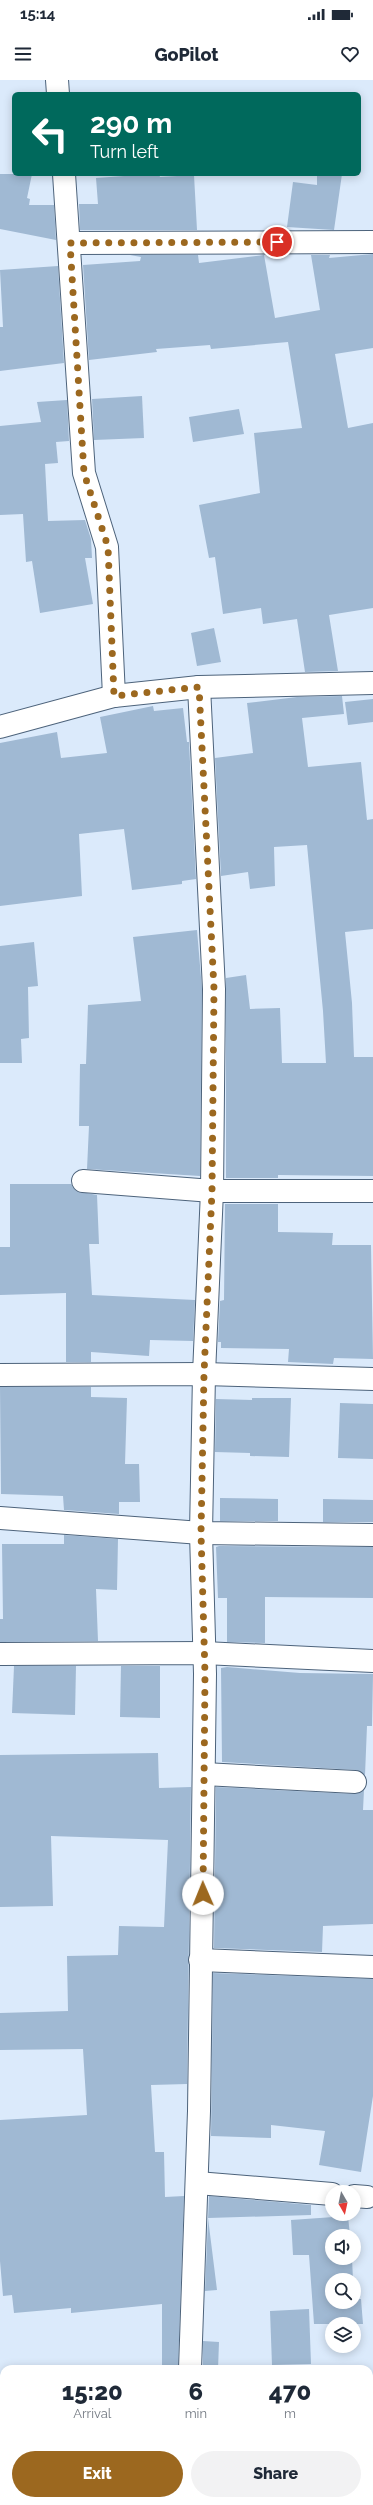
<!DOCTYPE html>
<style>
body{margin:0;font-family:Raleway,sans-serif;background:#f2f2f3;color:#1f2937;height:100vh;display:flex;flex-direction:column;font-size:15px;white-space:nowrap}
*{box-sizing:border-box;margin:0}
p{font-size:13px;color:#747a83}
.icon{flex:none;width:22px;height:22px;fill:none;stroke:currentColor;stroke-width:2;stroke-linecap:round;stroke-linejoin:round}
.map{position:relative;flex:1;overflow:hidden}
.sheet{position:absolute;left:0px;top:2285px;width:373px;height:140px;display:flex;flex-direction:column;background:#fff;border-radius:12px 12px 0 0;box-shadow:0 2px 10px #0003}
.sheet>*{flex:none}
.hud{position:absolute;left:12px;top:12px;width:349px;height:84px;border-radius:6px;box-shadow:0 2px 10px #0003;background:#00695c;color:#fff;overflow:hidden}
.needle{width:26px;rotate:171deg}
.controls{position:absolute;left:325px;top:2105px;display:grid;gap:8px}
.controls a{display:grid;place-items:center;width:36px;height:36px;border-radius:50%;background:#fff;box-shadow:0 2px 10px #0003;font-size:20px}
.pin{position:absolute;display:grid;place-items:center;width:34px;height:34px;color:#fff;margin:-17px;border:2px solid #fff;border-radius:50%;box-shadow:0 1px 4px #0007}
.me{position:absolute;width:44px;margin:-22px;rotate:359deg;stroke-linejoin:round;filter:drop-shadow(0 0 3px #0008)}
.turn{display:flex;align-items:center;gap:14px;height:84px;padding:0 12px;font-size:18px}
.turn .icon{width:52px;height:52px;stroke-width:2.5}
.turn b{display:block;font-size:28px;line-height:34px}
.eta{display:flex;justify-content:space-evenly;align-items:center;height:68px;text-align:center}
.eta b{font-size:24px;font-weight:800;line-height:28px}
.cta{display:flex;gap:8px;margin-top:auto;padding:8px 12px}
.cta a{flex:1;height:46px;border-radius:24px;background:#9c681f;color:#fff;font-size:16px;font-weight:800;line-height:46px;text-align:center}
.cta a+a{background:#f2f2f3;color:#1f2937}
.status{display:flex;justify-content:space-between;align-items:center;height:28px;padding:0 20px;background:#fff;direction:ltr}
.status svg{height:11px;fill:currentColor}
header{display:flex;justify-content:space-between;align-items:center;height:52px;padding:0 12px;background:#fff;font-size:18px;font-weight:800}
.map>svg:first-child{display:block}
.building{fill:#a0b9d3}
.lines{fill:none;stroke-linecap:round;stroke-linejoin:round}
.minor-casing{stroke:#4d637b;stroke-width:24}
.minor{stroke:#fff;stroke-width:22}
.route{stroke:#9c681f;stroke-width:7;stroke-dasharray:0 12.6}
</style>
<div class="status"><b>15:14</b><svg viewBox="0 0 49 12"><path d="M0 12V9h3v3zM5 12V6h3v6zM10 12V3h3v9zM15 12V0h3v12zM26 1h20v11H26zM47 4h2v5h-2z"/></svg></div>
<header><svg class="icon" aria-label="menu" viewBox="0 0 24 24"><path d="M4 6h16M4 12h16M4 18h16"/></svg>GoPilot<svg class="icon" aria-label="heart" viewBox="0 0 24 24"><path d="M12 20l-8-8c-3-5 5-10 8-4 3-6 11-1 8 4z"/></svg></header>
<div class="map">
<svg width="373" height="2425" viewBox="0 0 373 2425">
<rect width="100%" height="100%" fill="#dbeafb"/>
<!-- building -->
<g class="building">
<path d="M0,94H32L27,118L30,119L29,125H54L56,160L0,149Z"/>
<path d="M152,94H159L160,97L194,95L197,150H80L79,124H98L96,98Z"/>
<path d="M317,94H342L334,150L287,147L293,102L317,105Z"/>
<path d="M373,174V268L335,274L348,348L373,343V528L329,535L338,591L305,592L297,539L263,544L261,528L223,534L215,477L209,478L199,425L260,413L254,353L302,348L288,262L211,269L210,265L156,269L157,272L89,280L83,185L140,181L141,177L130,175H198L199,183L264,175L275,238L320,230L311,175H330L329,178Z"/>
<path d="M58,186L64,283L0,291V247H3L0,190Z"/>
<path d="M142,316L144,358L94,360L92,319Z"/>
<path d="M67,320L69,361L56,362L58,383L45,384L48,441L85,440L91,459L92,478H85L93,524L40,533L32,481L26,482L23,434L0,435V346L41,342L37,322Z"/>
<path d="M239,329L244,354L193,362L189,337Z"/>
<path d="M214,548L221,582L197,586L191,553Z"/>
<path d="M342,616L344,634L302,638L308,687L361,682L367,740L373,739V849L345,852L352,923L354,977H373V1096L278,1095V1098H226V898L246,895L250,929L280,928L282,983H326L323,931L307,765L274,767L275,806L250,809L248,792L221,796L215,678L253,673L247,623L297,617Z"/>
<path d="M373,619V642L348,645L345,622Z"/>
<path d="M153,626L154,631L183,628L187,662H189L196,799L182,801V804L132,810L124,749L79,754L82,816L0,826V663L57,652L61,678L107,673L100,637Z"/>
<path d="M197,850L202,909L200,1096L87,1089L89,1046H79L80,984H86L88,925L141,921L133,857Z"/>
<path d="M34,862L38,906L28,907L29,958L21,959L22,983H0V866Z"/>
<path d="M10,1104H71L76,1111L97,1115L99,1164H89L92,1215L195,1220L193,1261L150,1260L149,1276L91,1272V1282H66V1213L0,1215V1167H10Z"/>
<path d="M225,1124H278V1152L333,1153L332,1165H371L373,1279L334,1278L333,1284L288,1282L289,1269L221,1268V1262H218L220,1221L224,1220Z"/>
<path d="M0,1307H91V1317L127,1318L125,1384H139L140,1422H119V1434L64,1430L63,1416L1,1414Z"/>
<path d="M252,1318H291L289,1377L250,1376V1373L215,1372L216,1319L252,1320Z"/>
<path d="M340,1323L373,1324V1379L338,1378Z"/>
<path d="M220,1418L278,1419V1441H220Z"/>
<path d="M323,1419L373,1420V1442H323Z"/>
<path d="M64,1455L118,1459L117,1510L96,1509L98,1561L0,1562V1539H3L2,1464H64Z"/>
<path d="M219,1466L373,1467V1518L265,1517V1563L227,1562V1518H218L216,1467Z"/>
<path d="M14,1586H76L75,1635L12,1633Z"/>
<path d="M121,1586H160V1638L120,1637Z"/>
<path d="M227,1587L300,1593L373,1594L372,1646H367L365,1695L356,1690L222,1682L221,1588Z"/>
<path d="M158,1673L159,1708L191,1707L187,2004L151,2005L155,2072H164L165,2117L184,2116L178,2289H162V2224L71,2233V2228L14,2233L12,2215L3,2216L0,2181V2040L87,2035L83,1969L0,1970V1933L68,1931L67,1876L118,1875L119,1846L164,1847L168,1760L51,1756L53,1826L0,1827V1675Z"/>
<path d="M216,1707L354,1714L364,1710L363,1730H373V1844L323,1846L322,1872L214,1868Z"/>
<path d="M213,1893L373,1899V2016L361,2092L319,2085L325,2051L271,2045V2058L211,2056Z"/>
<path d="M209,2116L311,2125V2135L208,2138L217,2210L205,2211Z"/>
<path d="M348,2136L350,2156H332V2178H352L353,2200H332V2222H354V2208L355,2219H361L363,2244H314L309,2175H293L291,2140Z"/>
<path d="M309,2229L311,2284L272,2285L270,2231Z"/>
<path d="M203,2261L219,2262L218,2289H203Z"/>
</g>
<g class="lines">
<defs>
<g id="minor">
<path d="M57,0L58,14"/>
<path d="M64,94L84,393L107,467L114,616"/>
<path d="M70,163L373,162"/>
<path d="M0,647L114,616L199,607L373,603"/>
<path d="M83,1101L212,1111H373"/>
<path d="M0,1295L204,1294L373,1299"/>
<path d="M0,1438L201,1453L373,1455"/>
<path d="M0,1574L204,1573L373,1581"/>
<path d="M204,1694L355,1702"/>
<path d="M200,1880L373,1887"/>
<path d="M197,2103L332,2114"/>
<path d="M354,2116L367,2117"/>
<path d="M190,2289L199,2031L205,1594L201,1453L204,1294L212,1111L214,909L199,607"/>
<path d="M0,2355L4,2357"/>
<path d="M369,2417L373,2412"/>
<path d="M124,2421L129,2425"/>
<path d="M180,2425V2421"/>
</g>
</defs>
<!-- minor casing -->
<use href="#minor" class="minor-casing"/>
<!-- minor -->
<use href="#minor" class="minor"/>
</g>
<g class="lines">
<!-- route -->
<path class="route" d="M203,1814L205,1594L201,1453L204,1294L212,1111L214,909L199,607L114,616L108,467L84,393L70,163L277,162"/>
</g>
</svg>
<div class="controls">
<a><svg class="needle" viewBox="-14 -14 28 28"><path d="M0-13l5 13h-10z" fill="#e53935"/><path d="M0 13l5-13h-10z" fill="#747a83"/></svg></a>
<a><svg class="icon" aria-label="sound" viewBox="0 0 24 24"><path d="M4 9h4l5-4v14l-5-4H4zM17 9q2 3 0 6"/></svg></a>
<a><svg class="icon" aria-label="search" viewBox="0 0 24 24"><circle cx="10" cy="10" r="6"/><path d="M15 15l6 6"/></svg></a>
<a><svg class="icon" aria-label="layers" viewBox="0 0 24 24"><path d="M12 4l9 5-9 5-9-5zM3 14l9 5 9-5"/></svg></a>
</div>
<div class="pin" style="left:277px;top:162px;background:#d93025"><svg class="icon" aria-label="arrive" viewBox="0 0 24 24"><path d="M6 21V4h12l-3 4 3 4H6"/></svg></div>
<svg class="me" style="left:203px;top:1814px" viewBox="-20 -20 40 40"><circle r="19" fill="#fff"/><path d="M0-13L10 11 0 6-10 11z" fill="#9c681f"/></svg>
<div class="hud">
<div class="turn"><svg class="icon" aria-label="left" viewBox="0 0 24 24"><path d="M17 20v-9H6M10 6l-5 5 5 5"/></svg><div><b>290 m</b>Turn left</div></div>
</div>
<section class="sheet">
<div class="eta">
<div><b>15:20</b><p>Arrival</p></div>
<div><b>6</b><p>min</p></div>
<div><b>470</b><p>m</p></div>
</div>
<div class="cta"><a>Exit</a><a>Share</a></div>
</section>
</div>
